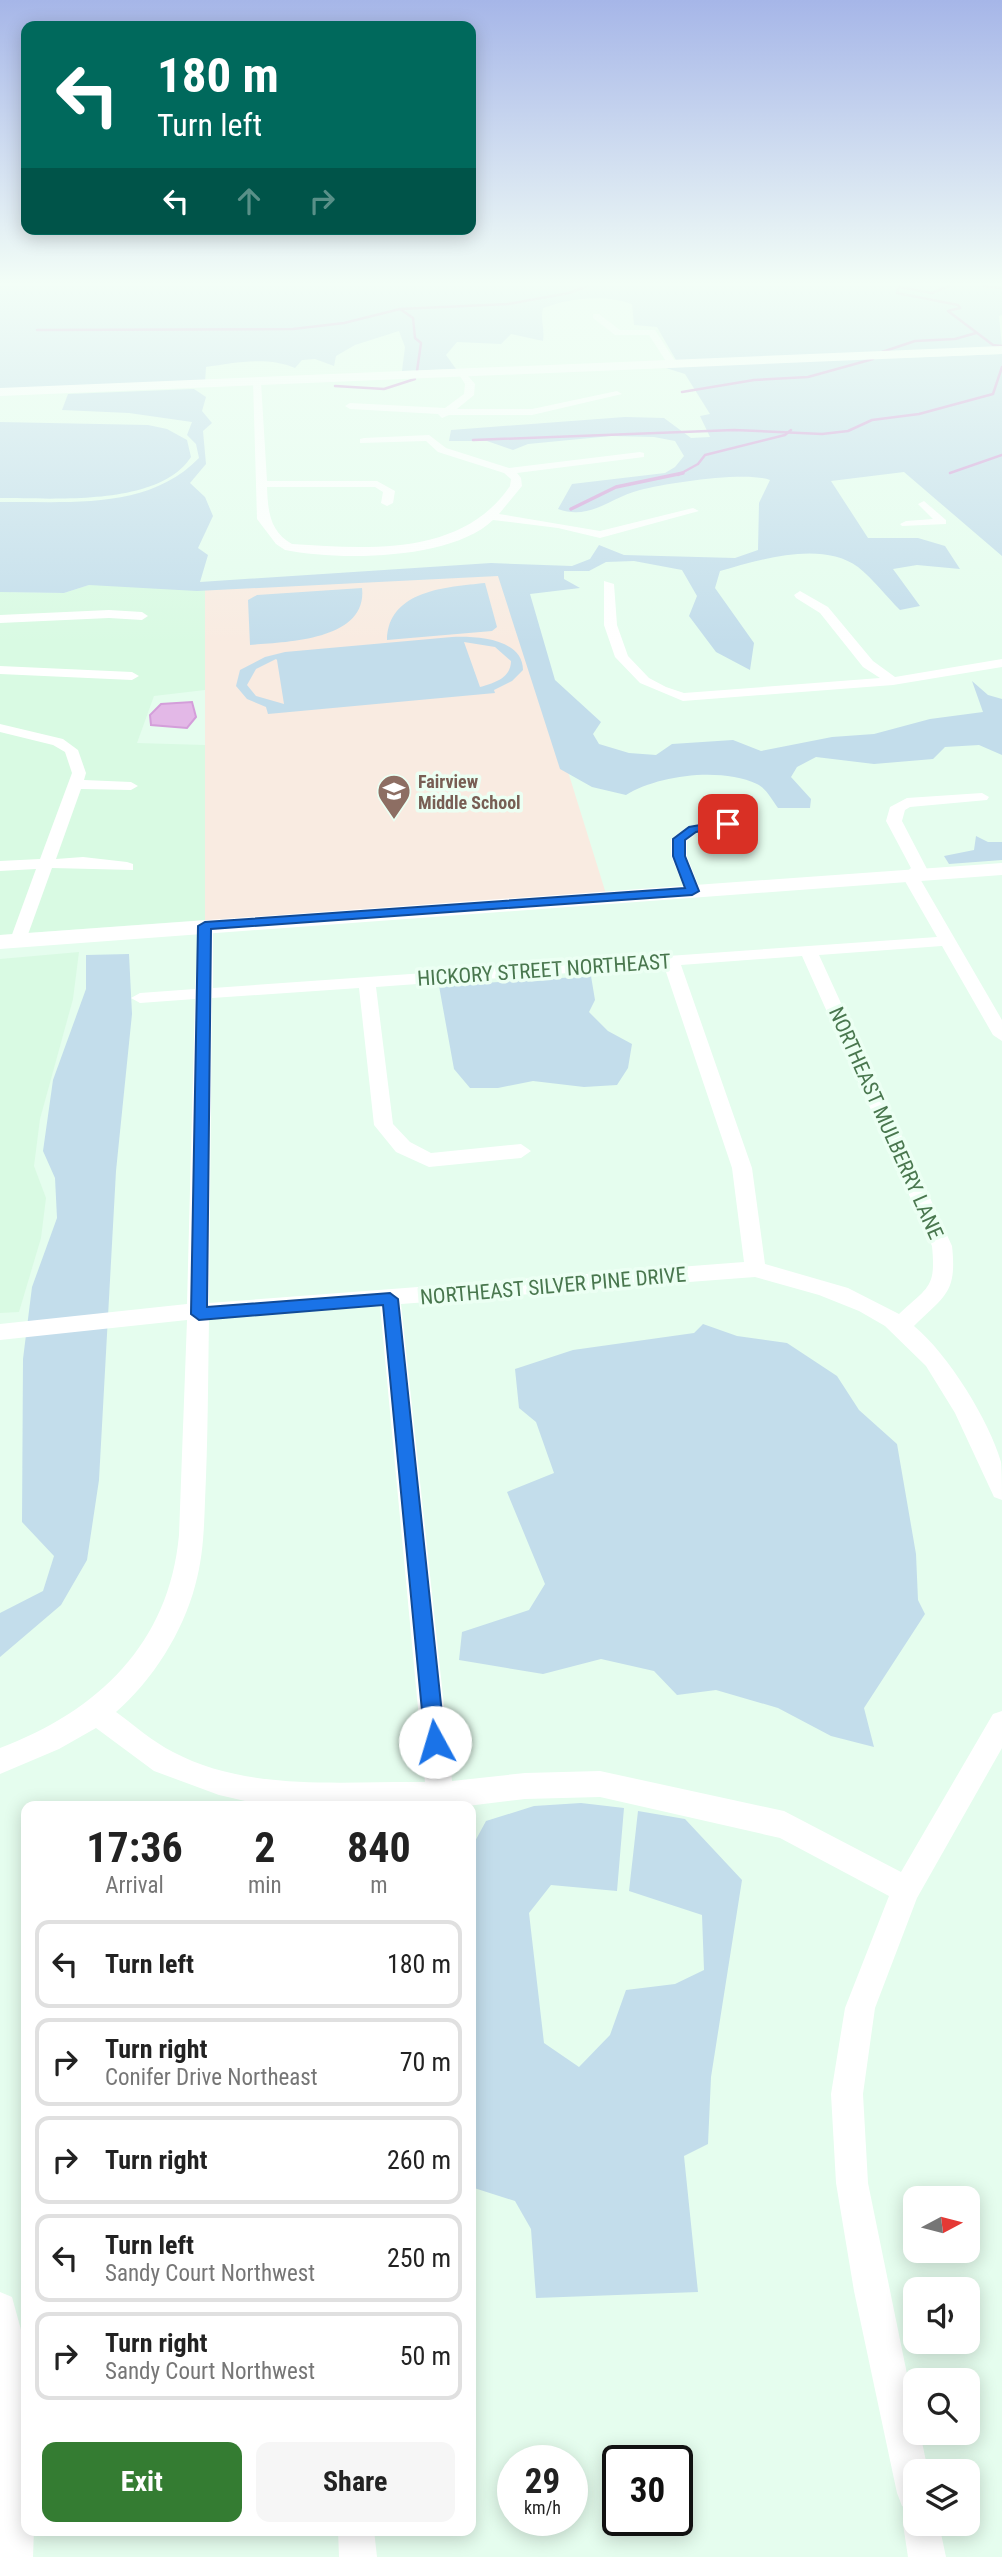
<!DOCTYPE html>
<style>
body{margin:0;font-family:"Roboto Condensed",sans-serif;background:#f6f6f6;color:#222;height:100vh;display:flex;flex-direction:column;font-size:26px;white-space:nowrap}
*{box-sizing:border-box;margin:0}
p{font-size:23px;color:#767676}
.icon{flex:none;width:38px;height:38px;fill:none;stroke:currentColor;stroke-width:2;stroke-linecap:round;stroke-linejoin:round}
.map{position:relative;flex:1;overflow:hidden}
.sheet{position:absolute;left:21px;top:1801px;width:455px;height:735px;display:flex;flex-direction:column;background:#fff;border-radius:14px;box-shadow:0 4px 18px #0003}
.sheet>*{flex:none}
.hud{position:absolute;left:21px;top:21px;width:455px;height:214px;border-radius:14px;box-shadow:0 4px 18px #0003;background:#00695c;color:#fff;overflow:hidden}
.needle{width:46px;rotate:83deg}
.fabs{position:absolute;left:903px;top:2186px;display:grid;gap:14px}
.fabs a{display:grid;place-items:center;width:77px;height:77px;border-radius:14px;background:#fff;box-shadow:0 4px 18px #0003;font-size:35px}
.speed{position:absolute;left:497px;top:2445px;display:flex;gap:14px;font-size:35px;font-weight:700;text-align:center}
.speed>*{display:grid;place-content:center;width:91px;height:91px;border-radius:50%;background:#fff;box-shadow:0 4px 18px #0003;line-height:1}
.speed small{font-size:18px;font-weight:400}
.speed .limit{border:4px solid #111;border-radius:10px;background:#fff;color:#111}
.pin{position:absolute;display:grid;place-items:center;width:60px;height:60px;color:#fff;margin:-30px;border-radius:14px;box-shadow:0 4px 10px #0006}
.me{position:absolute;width:77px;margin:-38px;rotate:354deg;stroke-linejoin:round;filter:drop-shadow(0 0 5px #0008)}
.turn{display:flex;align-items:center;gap:24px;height:147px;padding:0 21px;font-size:32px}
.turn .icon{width:91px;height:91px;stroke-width:2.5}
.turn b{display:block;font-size:49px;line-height:60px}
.lanes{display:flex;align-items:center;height:66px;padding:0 21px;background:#0003;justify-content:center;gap:35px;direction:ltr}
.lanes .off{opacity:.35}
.eta{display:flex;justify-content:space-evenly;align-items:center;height:119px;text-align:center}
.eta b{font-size:42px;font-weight:700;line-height:49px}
.button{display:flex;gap:14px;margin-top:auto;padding:14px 21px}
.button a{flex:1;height:80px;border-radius:14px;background:#347c32;color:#fff;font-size:28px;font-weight:700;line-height:80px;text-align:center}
.button a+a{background:#f6f6f6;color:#222}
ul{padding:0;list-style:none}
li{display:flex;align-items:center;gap:21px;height:88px;margin:0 14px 10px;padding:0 7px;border:4px solid #e0e0e0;border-radius:14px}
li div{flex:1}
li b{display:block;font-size:26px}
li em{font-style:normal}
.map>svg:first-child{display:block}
.residential{fill:#d9fae3}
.education{fill:#f9ebe1}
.green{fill:#c3ddeb;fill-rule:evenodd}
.water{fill:#e3b8e7;stroke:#d49eda;stroke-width:2}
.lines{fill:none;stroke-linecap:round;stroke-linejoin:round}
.stream-far1{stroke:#d49eda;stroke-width:2.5}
.stream{stroke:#d49eda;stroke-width:3.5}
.street{fill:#fff;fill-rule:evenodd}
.secondary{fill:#fff;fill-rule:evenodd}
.route{fill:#1a73e8;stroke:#114b97;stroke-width:2}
.labels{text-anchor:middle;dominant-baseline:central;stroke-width:7;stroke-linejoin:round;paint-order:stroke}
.far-education-label{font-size:18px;font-weight:bold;fill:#785e54;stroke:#ecfff3;text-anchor:start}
.street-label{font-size:21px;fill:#49774e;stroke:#ecfff3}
</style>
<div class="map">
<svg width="1002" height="2557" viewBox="0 0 1002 2557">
<rect width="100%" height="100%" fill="#e5fdee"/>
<!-- residential -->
<g class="residential">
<path d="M205,584V690L154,696L137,743L205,745V920L0,935V592L64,593L89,585Z"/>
<path d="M79,952L73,999L40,1119L34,1166L46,1198L41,1238L19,1312L0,1313V959Z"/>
</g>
<!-- education -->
<path class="education" d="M505,569L607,897L205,926V584Z"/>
<!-- green -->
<g class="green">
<path d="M0,286H1002V315L999,316L1002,347L896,355L900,358L1002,354V556L904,472L831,481L868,538H918L945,546L960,569L917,565L893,569L920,606L900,610C886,596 873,579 858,567C821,540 759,560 720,571L715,588L754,643L750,670L716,652L689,616L697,596L682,570L634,561L606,562L589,571H564V579L580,588L530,594L555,680L601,722L593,734L599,744L629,753L656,755L672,744L733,740L761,751L832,737L874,734L930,719L983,712L972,681L988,695L1002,699V755L979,745L945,747L933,759L874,764L816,757L797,767L791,777L811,799L810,808H778C772,800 766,788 757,784C721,767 658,775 626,795L592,787L560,769L498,576L197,591L89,585L64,593L0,592V502C67,501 148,511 199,458L196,444L187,435L192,422L129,413L62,410L68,394L194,389L206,397L202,411L212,423L203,431L206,464L190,483L205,497L213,516L198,548L208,555L200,582L491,563L572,566L590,559L599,545L624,555L735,558L758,550L759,503L770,480C746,471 667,483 640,490C611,497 590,521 558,509L572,484L665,473L675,467L684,456L675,441L654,437L611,436L528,444L513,450L487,441H449L451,430L625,417L664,418L691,438L710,437L700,416L710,414L685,374L666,368L680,367L657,327L634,325L632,304C605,294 569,298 543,308C540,320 545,329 543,341L511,334L501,344L457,342L446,355L456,369L402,371L405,347L399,331L355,345L336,356L334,366L315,359L302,360L295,368C267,356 235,363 206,367L205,383L0,392Z"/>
<path d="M0,422L148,425L167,429L187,440L191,457C159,507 52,498 0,498Z"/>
<path d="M485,583L497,627L492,631L387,640C388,590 447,587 485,583Z"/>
<path d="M362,588C368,641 285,642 250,645L248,600L257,595Z"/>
<path d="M452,637C475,636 523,638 523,670L512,681L494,690L495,693L268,714L266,707L247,699L236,686L240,670L265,657L285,652ZM464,642L495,647L511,661C511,678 494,683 480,687ZM276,659L277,660L284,704L256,696L247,685L256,669Z"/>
<path d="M976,836L988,842H1002V860L949,864L944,856L974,850Z"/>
<path d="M129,954L132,1014L116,1171L99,1480L87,1560L61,1605L0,1657V1613L43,1591L54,1556L22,1522L23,1359L32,1287L57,1218L55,1178L43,1151L53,1080L86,989V955Z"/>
<path d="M591,976L595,1000L589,1012L608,1031L632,1044L628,1068L617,1085L584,1087L533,1081L498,1088H470L454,1069L439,986Z"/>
<path d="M703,1324L737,1336L787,1343L837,1376L859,1410L897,1444L916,1554L918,1600L925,1614L864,1708L874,1747L831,1736L778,1708L716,1690L677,1695L654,1671L601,1659L543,1674L459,1660L462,1632L529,1610L545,1584L507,1492L554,1473L536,1422L519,1408L515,1369L573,1350L694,1333Z"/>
<path d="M581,1803L624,1808L617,1891L551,1885L529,1913L544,2043L579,2067L610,2035L626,1990L675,1984L704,1970L702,1915L629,1891L638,1811L685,1819L742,1880L711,2077L708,2144L684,2156L698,2292L536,2298L531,2229L515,2201L471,2187L473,1845L486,1821L534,1806Z"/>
</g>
<!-- water -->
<path class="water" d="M192,702L196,717L187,728L151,725L150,715L161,704Z"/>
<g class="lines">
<!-- stream-far1 -->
<g class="stream-far1">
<path d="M899,286L897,293L958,305L960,308L948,311L993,345L1002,346"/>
<path d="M983,286L1002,288"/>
<path d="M899,287L932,293L949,286"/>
<path d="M400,309L413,318L415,338L421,343L417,371"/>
<path d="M37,330L293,329L344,323L400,309L508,304L569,293L588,286"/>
<path d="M882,352L915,341L955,339L976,333"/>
<path d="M335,386L384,389L415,379"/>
<path d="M682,392L754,380L808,377L873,359"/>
<path d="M473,440L734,430L822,434L848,431L872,420L919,414L993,394L1002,367"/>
<path d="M950,473L1002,455"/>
<path d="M678,475L698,464L705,455L785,435L791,430"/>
</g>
<!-- stream -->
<path class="stream" d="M571,509L616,487L683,473"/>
<!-- street -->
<g class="street">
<path d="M593,314H599L620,330H655L677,364L669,366L649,335H615L593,318Z"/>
<path d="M463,370L475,384L474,395L457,409H532L617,391L622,394L532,415H449L442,418L438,414L350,409L345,406L350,403L445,408L464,394L465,384L458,373Z"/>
<path d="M253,380L261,382L267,481H377L395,491L393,503L387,506L381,503L383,492L375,487H267C268,510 269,531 292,544C367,549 462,557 510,486L511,479L504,473L438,452L426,441L360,443V439L364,438L429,435L446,448L509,468L640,452L644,453V457L517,473L521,478L522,486L499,514L600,531L693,508L699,511L600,538L558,528L493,520C452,560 339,561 285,550L276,544L257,519Z"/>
<path d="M924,501L946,520V524L902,526L900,524L906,521L933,519L918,504Z"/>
<path d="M604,581L614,584L617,625L628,656L649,678L666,687L684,693L880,678L863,667L820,613L796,598L794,595L800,591L828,607L873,661L895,677L1002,659V667L893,685L683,701L640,683L615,657L604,625Z"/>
<path d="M109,610L142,612L148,616L142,620L109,618L0,623V615Z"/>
<path d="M0,666L132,672L139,676L132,680L0,674Z"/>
<path d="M0,724L63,739L78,750L86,773L84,780L131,782L138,786L131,790L81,789L56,859L83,857L127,862L133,864V870L52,868L26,940L18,945L10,940L36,869L0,871V861L40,859L72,773L65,752L53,745L0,732Z"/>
<path d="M982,793L989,797L987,800L910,807L905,810L902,821L927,869L919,877L1002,1020V1041L993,1035L942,946L819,955L952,1246C957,1292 946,1295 914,1326C948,1354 989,1420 1001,1462C1002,1473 1002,1488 1002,1500L994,1497L955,1413L926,1366L885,1326L859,1311L819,1295L755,1277L401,1304L452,1781L525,1773L600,1771L784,1811L901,1872L993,1714L1002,1711V1748L917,1898L875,2008L863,2094L868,2183L915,2413V2432H920L928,2471H915V2524H939L946,2557H908L903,2524L911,2510L902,2506L897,2493L854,2291L836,2183L831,2094L845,2008L889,1896L780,1838L600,1797L525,1799L467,1806L263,1805L219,1795L154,1771L96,1728L59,1749L0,1774V1748C98,1711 169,1644 179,1535L187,1320L0,1340V1324L187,1304L195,999L140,1003L131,998L140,993L195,989L199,922L205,921L213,926V988L937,937L902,876L911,868L886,821L890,807L907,798ZM802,956L932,1246C936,1288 929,1286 899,1314L848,1288L765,1264L752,1168L681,965ZM664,966L732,1168L744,1262L209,1303L212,998L359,988L374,1125L396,1152L429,1167L521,1158L531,1151L521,1144L431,1153L410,1142L393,1124L376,987ZM380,1306L425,1782C343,1781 248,1792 173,1752C153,1742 134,1725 116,1712C152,1681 183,1632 195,1586C203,1558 204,1530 205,1501C208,1440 208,1380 209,1319Z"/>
<path d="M728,819L733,821V827L697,833L687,841V856L701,892L699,895H687L671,856V839L688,826Z"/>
<path d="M0,2292L12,2297L26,2348V2530H34L33,2557H0Z"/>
<path d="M338,2530H374L377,2557H339Z"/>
</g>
<!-- secondary -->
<g class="secondary">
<path d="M1002,346V354L0,396V388Z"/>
<path d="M1002,863V875L0,949V935Z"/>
</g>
</g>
<!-- sky -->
<linearGradient id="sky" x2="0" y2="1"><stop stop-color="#a6b6e8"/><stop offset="0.44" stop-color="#f3fef7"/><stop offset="1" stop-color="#f3fef7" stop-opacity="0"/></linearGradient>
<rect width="1002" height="644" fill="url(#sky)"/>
<!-- route -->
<path class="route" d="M728,820L733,824L732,826L696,832L685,840V856L699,891L692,895L211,929L207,1307L390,1293L398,1299L445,1742L442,1748L435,1751L428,1748L425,1742L383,1305L199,1320L191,1314L198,926L205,922L685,888L673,856V839L689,827Z"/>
<!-- icons -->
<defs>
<symbol id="school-pin" viewBox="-11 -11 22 30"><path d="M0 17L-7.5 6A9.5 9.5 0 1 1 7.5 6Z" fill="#8d6e63" stroke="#ecfff3"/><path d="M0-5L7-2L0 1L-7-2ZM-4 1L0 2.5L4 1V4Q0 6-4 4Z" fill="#fff"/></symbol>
</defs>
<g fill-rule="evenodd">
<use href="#school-pin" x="375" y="772" width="38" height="52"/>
</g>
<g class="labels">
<!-- far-education labels -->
<g class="far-education-label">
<text x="418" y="781">Fairview<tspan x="418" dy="21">Middle School</tspan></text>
</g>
<!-- street labels -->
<g class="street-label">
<text transform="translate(544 970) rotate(-4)">HICKORY STREET NORTHEAST</text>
<text transform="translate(886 1123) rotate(66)">NORTHEAST MULBERRY LANE</text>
<text transform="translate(553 1286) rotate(-5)">NORTHEAST SILVER PINE DRIVE</text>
</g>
</g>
</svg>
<div class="fabs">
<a><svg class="needle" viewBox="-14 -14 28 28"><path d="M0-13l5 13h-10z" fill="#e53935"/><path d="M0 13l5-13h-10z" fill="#767676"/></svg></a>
<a><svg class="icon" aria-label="sound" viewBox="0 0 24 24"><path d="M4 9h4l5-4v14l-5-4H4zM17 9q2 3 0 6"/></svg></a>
<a><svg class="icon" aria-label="search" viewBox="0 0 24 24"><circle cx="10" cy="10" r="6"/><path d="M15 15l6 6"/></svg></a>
<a><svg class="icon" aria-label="layers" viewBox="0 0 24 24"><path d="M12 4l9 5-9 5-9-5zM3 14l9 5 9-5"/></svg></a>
</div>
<div class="speed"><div>29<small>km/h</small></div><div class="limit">30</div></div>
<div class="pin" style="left:728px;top:824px;background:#d93025"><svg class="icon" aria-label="arrive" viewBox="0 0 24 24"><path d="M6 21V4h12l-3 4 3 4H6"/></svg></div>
<svg class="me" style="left:435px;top:1742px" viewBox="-20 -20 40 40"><circle r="19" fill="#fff"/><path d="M0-13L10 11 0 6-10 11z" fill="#1a73e8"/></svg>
<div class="hud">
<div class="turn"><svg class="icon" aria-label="left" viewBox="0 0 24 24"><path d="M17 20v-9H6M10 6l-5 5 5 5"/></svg><div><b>180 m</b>Turn left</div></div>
<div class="lanes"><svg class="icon" aria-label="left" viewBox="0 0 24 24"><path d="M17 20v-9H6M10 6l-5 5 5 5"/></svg><svg class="icon off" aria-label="ahead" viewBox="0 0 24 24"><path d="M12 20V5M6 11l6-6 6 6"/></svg><svg class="icon off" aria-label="right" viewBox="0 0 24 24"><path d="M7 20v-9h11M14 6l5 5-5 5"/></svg></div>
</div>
<section class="sheet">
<div class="eta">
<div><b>17:36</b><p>Arrival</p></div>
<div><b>2</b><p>min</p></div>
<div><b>840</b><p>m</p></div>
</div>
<ul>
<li><svg class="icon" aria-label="left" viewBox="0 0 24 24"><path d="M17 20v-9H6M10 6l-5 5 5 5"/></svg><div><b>Turn left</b></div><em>180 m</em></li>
<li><svg class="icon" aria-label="right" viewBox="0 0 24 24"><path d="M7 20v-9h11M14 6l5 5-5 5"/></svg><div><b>Turn right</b><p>Conifer Drive Northeast</p></div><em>70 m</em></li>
<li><svg class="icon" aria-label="right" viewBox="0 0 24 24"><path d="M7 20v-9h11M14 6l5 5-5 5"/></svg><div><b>Turn right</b></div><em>260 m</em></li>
<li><svg class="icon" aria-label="left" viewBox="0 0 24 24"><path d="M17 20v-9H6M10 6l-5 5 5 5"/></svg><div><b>Turn left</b><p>Sandy Court Northwest</p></div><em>250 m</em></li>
<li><svg class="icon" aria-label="right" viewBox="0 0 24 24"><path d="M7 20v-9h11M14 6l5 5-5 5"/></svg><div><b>Turn right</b><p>Sandy Court Northwest</p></div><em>50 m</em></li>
</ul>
<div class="button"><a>Exit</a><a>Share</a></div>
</section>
</div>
